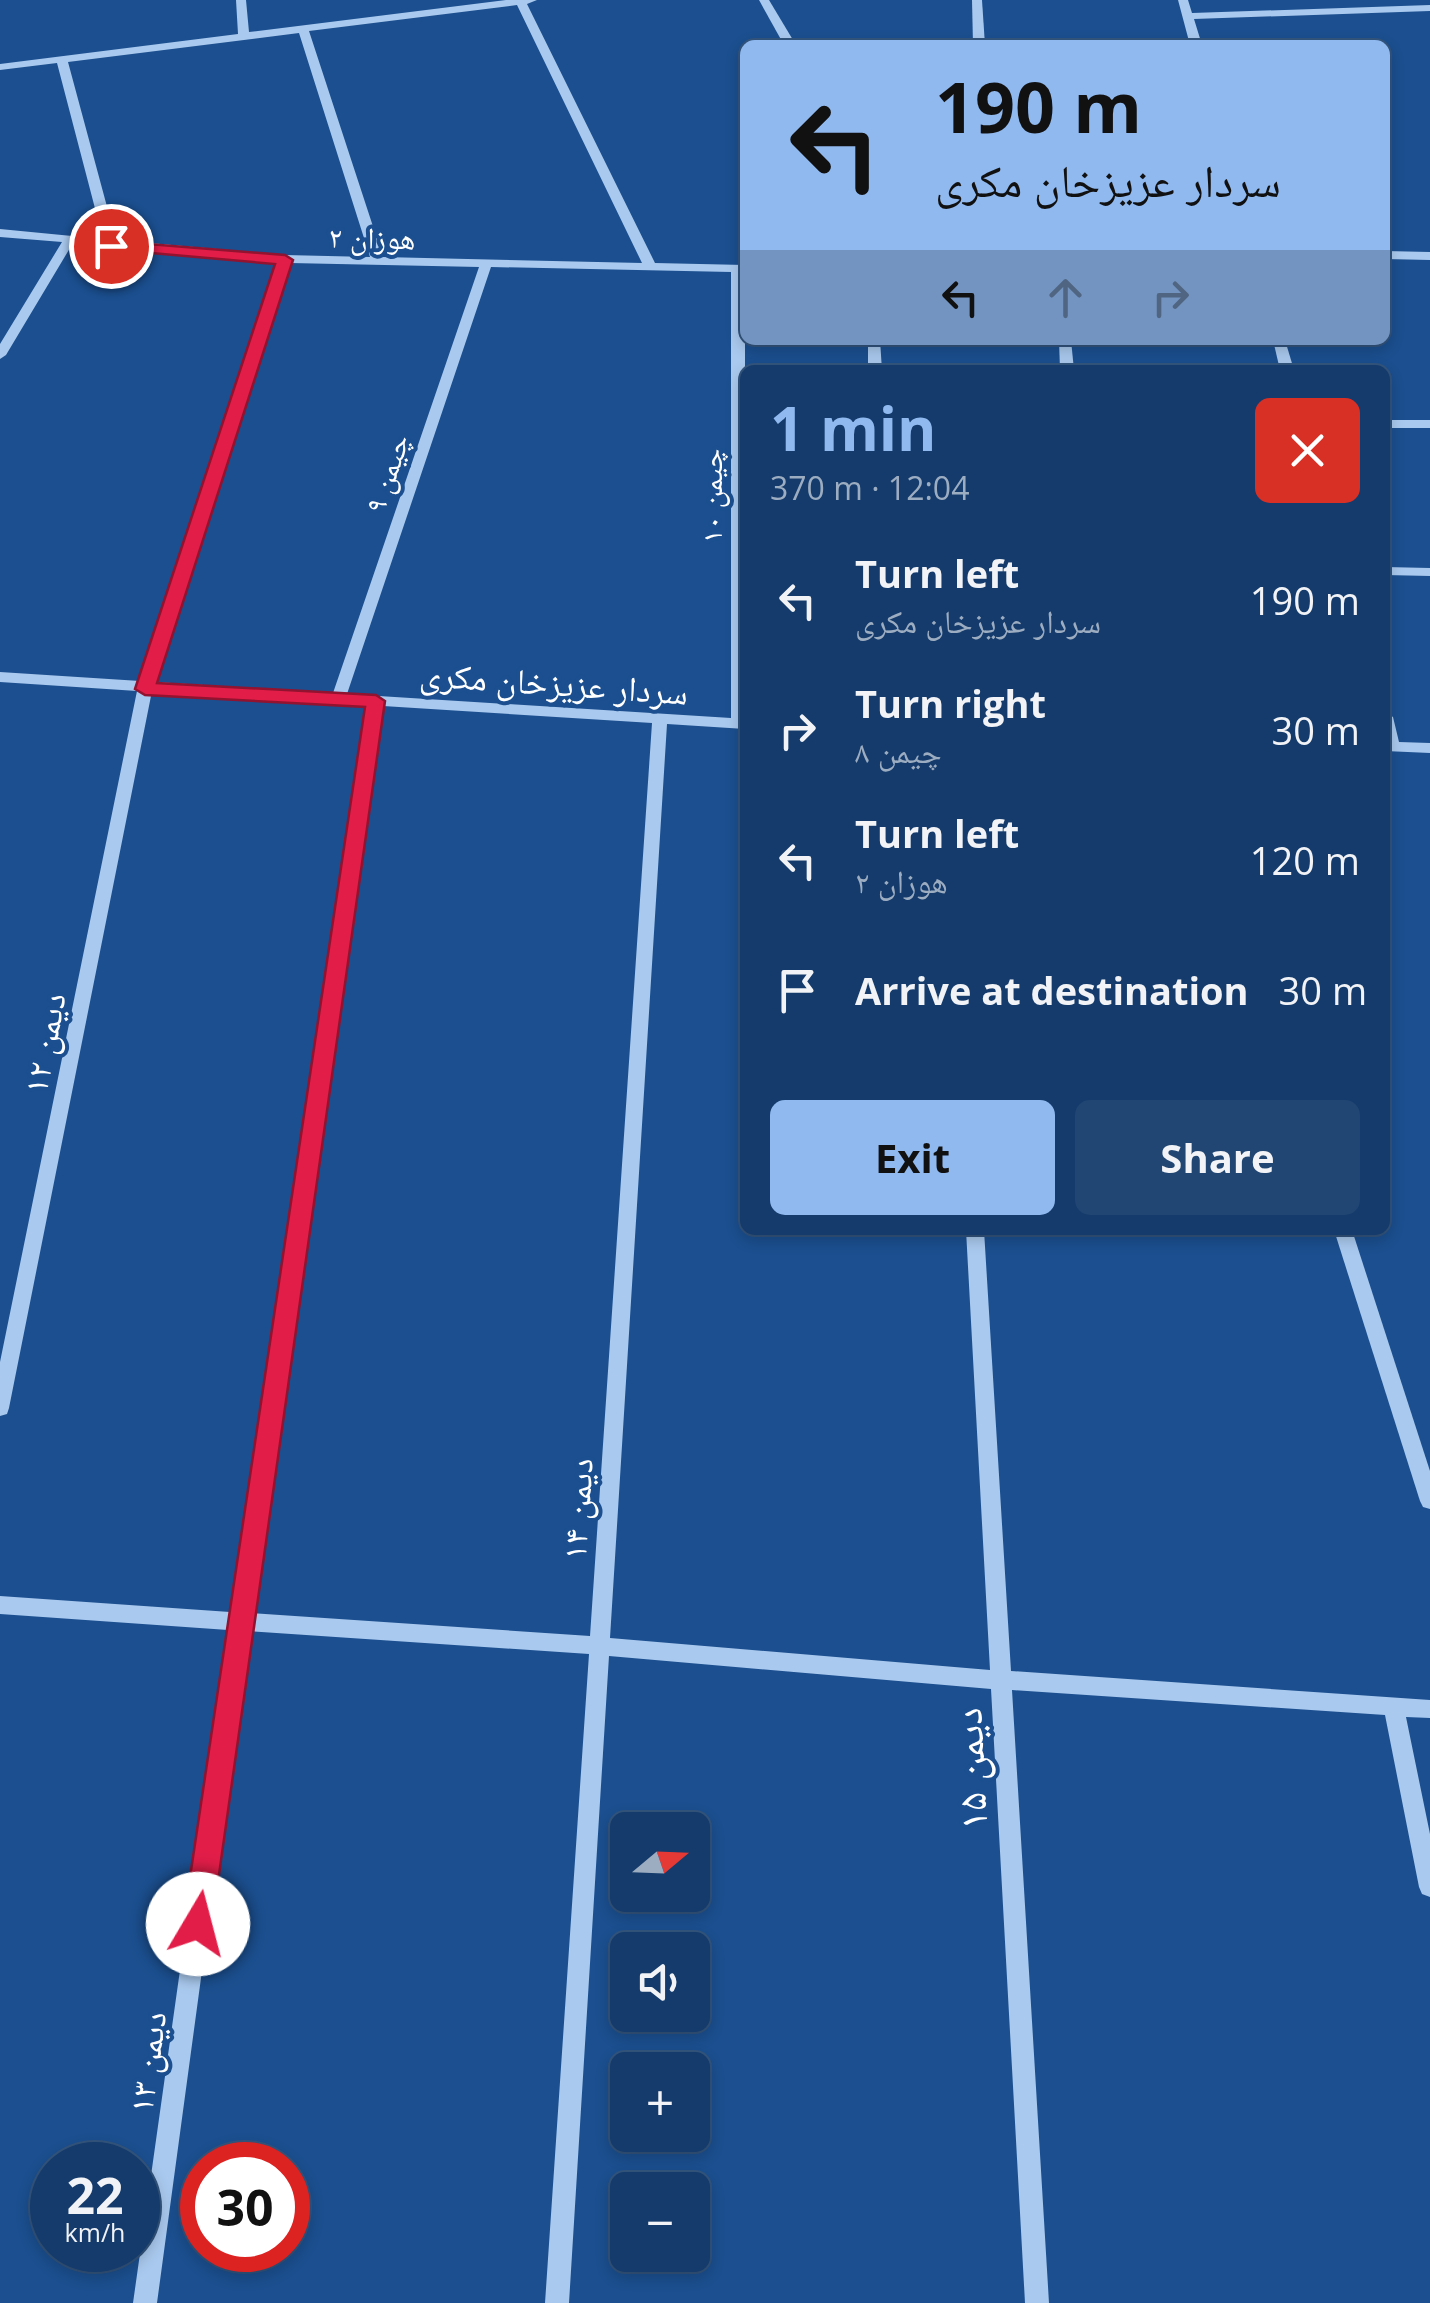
<!DOCTYPE html>
<meta charset="utf-8">
<style>
body{margin:0;font-family:"Open Sans","Noto Naskh Arabic",sans-serif;background:#214673;color:#f1f3f6;height:100vh;display:flex;flex-direction:column;font-size:38px;white-space:nowrap}
*{box-sizing:border-box;margin:0}
p{font-size:32px;color:#9dadc1}
.icon{flex:none;width:55px;height:55px;fill:none;stroke:currentColor;stroke-width:2;stroke-linecap:round;stroke-linejoin:round}
.map{position:relative;flex:1;overflow:hidden}
.drawer{position:absolute;left:740px;top:365px;width:650px;height:870px;display:flex;flex-direction:column;background:#143b6b;border-radius:15px;box-shadow:0 5px 15px #0003,0 0 0 2px #33557e}
.drawer>*{flex:none}
.top-card{position:absolute;left:740px;top:40px;width:650px;height:305px;border-radius:15px;box-shadow:0 5px 15px #0003,0 0 0 2px #33557e;background:#90b9f0;color:#111;overflow:hidden}
.needle{width:65px;rotate:71deg}
.buttons{position:absolute;left:610px;top:1812px;display:grid;gap:20px}
.buttons a{display:grid;place-items:center;width:100px;height:100px;border-radius:15px;background:#143b6b;box-shadow:0 5px 15px #0003,0 0 0 2px #33557e;font-size:50px}
.speed{position:absolute;left:30px;top:2142px;display:flex;gap:20px;font-size:50px;font-weight:700;text-align:center}
.speed>*{display:grid;place-content:center;width:130px;height:130px;border-radius:50%;background:#143b6b;box-shadow:0 5px 15px #0003,0 0 0 2px #33557e;line-height:1}
.speed small{font-size:25px;font-weight:400}
.speed .limit{border:15px solid #d22;background:#fff;color:#111}
.pin{position:absolute;display:grid;place-items:center;width:85px;height:85px;color:#fff;margin:-42px;border:5px solid #fff;border-radius:50%;box-shadow:0 2px 10px #0007}
.me{position:absolute;width:110px;margin:-55px;rotate:8deg;stroke-linejoin:round;filter:drop-shadow(0 0 8px #0008)}
.turn{display:flex;align-items:center;gap:35px;height:210px;padding:0 30px;font-size:45px}
.turn .icon{width:130px;height:130px;stroke-width:2.5}
.turn b{display:block;font-size:70px;line-height:85px}
.lanes{display:flex;align-items:center;height:95px;padding:0 30px;background:#0003;justify-content:center;gap:50px;direction:ltr}
.lanes .off{opacity:.35}
.round{display:grid;place-items:center;flex:none;width:105px;height:105px;border-radius:15px;background:#214673}
.overview{display:flex;align-items:center;justify-content:space-between;height:170px;padding:0 30px}
h1{font-size:60px;font-weight:700;line-height:75px;color:#90b9f0}
.cta{display:flex;gap:20px;margin-top:auto;padding:20px 30px}
.cta a{flex:1;height:115px;border-radius:15px;background:#90b9f0;color:#111;font-size:40px;font-weight:700;line-height:115px;text-align:center}
.cta a+a{background:#214673;color:#f1f3f6}
ul{padding:0;list-style:none}
li{display:flex;align-items:center;gap:30px;height:130px;padding:0 30px}
li div{flex:1}
li b{display:block;font-size:38px}
li em{font-style:normal}
.map>svg:first-child{display:block}
.lines{fill:none;stroke-linecap:round;stroke-linejoin:round}
.minor{fill:#a9c9ee;fill-rule:evenodd}
.route{fill:#e11d48;stroke:#92132f;stroke-width:2.5}
.labels{text-anchor:middle;dominant-baseline:central;stroke-width:8;stroke-linejoin:round;paint-order:stroke}
.far-street-label{font-size:30px;fill:#fff;stroke:#1b4f8f}
.street-label{font-size:35px;fill:#fff;stroke:#1b4f8f}
.near-street-label{font-size:42px;fill:#fff;stroke:#1b4f8f}
</style>
<div class="map">
<svg width="1430" height="2303" viewBox="0 0 1430 2303">
<rect width="100%" height="100%" fill="#1b4f8f"/>
<g class="lines">
<!-- minor -->
<g class="minor">
<path d="M236,0H246L249,32L506,0H537L527,4L655,263L745,265V729L667,724L610,1638L990,1670L966,1230H984L1011,1671L1430,1700V1718L1406,1717L1430,1834V1897L1422,1894L1419,1887L1385,1715L1012,1690L1049,2303H1025L991,1689L609,1656L569,2303H545L589,1654L248,1631L157,2303H133L228,1630L0,1614V1596L230,1612L368,705L152,691L9,1408L7,1414L0,1416V1362L137,691L0,682V672L140,681L278,262L116,247L111,250L105,246L73,243L6,355L0,359V344L62,242L0,237V229L103,239L57,63L0,70V64L238,34ZM517,5L642,263L383,257L309,31ZM299,33L370,257L285,255L116,240L68,62ZM290,263L479,267L333,693L155,682ZM491,267L731,272V718L347,694ZM383,706L652,723L590,1636L250,1613Z"/>
<path d="M759,0H769L796,45H784Z"/>
<path d="M972,0H982L985,45H973Z"/>
<path d="M1178,0H1188L1192,13L1430,5V11L1194,19L1202,45H1190Z"/>
<path d="M1385,251L1430,252V260L1385,259Z"/>
<path d="M868,340H880L882,370H868Z"/>
<path d="M1059,340H1071L1074,370H1060Z"/>
<path d="M1273,340H1285L1294,370H1280Z"/>
<rect x="1385" y="420" width="45" height="8"/>
<path d="M1385,567L1430,568V576L1385,575Z"/>
<path d="M1385,712L1393,717L1399,742L1430,743V753L1385,751Z"/>
<path d="M1334,1230H1352L1430,1471V1509L1423,1507L1420,1501Z"/>
</g>
</g>
<!-- route -->
<path class="route" d="M111,241L285,255L293,260L157,683L376,695L385,701L212,1924L208,1934L198,1938L187,1934L183,1924L365,707L145,695L135,689L275,264L106,249L103,246Z"/>
<g class="labels">
<!-- far-street labels -->
<g class="far-street-label">
<text transform="translate(372 237) rotate(1)">هوزان ۲</text>
<text transform="translate(386 473) rotate(-71)">چیمن ۹</text>
<text transform="translate(710 496) rotate(-90)">چیمن ۱۰</text>
</g>
<!-- street labels -->
<g class="street-label">
<text transform="translate(554 682) rotate(4)">سردار عزیزخان مکری</text>
<text transform="translate(43 1043) rotate(-79)">دیمن ۱۲</text>
<text transform="translate(576 1509) rotate(-86)">دیمن ۱۴</text>
<text transform="translate(146 2062) rotate(-82)">دیمن ۱۳</text>
</g>
<!-- near-street labels -->
<g class="near-street-label">
<text transform="translate(968 1769) rotate(-93)">دیمن ۱۵</text>
</g>
</g>
</svg>
<div class="buttons">
<a><svg class="needle" viewBox="-14 -14 28 28"><path d="M0-13l5 13h-10z" fill="#e53935"/><path d="M0 13l5-13h-10z" fill="#9dadc1"/></svg></a>
<a><svg class="icon" aria-label="sound" viewBox="0 0 24 24"><path d="M4 9h4l5-4v14l-5-4H4zM17 9q2 3 0 6"/></svg></a>
<a>+</a>
<a>−</a>
</div>
<div class="speed"><div>22<small>km/h</small></div><div class="limit">30</div></div>
<div class="pin" style="left:111px;top:246px;background:#d93025"><svg class="icon" aria-label="arrive" viewBox="0 0 24 24"><path d="M6 21V4h12l-3 4 3 4H6"/></svg></div>
<svg class="me" style="left:198px;top:1924px" viewBox="-20 -20 40 40"><circle r="19" fill="#fff"/><path d="M0-13L10 11 0 6-10 11z" fill="#e11d48"/></svg>
<div class="top-card">
<div class="turn"><svg class="icon" aria-label="left" viewBox="0 0 24 24"><path d="M17 20v-9H6M10 6l-5 5 5 5"/></svg><div><b>190 m</b>سردار عزیزخان مکری</div></div>
<div class="lanes"><svg class="icon" aria-label="left" viewBox="0 0 24 24"><path d="M17 20v-9H6M10 6l-5 5 5 5"/></svg><svg class="icon off" aria-label="ahead" viewBox="0 0 24 24"><path d="M12 20V5M6 11l6-6 6 6"/></svg><svg class="icon off" aria-label="right" viewBox="0 0 24 24"><path d="M7 20v-9h11M14 6l5 5-5 5"/></svg></div>
</div>
<section class="drawer">
<div class="overview"><div><h1>1 min</h1><p>370 m · 12:04</p></div><a class="round" style="background:#d93025;color:#fff"><svg class="icon" aria-label="close" viewBox="0 0 24 24"><path d="M6 6l12 12M18 6L6 18"/></svg></a></div>
<ul>
<li><svg class="icon" aria-label="left" viewBox="0 0 24 24"><path d="M17 20v-9H6M10 6l-5 5 5 5"/></svg><div><b>Turn left</b><p>سردار عزیزخان مکری</p></div><em>190 m</em></li>
<li><svg class="icon" aria-label="right" viewBox="0 0 24 24"><path d="M7 20v-9h11M14 6l5 5-5 5"/></svg><div><b>Turn right</b><p>چیمن ۸</p></div><em>30 m</em></li>
<li><svg class="icon" aria-label="left" viewBox="0 0 24 24"><path d="M17 20v-9H6M10 6l-5 5 5 5"/></svg><div><b>Turn left</b><p>هوزان ۲</p></div><em>120 m</em></li>
<li><svg class="icon" aria-label="arrive" viewBox="0 0 24 24"><path d="M6 21V4h12l-3 4 3 4H6"/></svg><div><b>Arrive at destination</b></div><em>30 m</em></li>
</ul>
<div class="cta"><a>Exit</a><a>Share</a></div>
</section>
</div>
